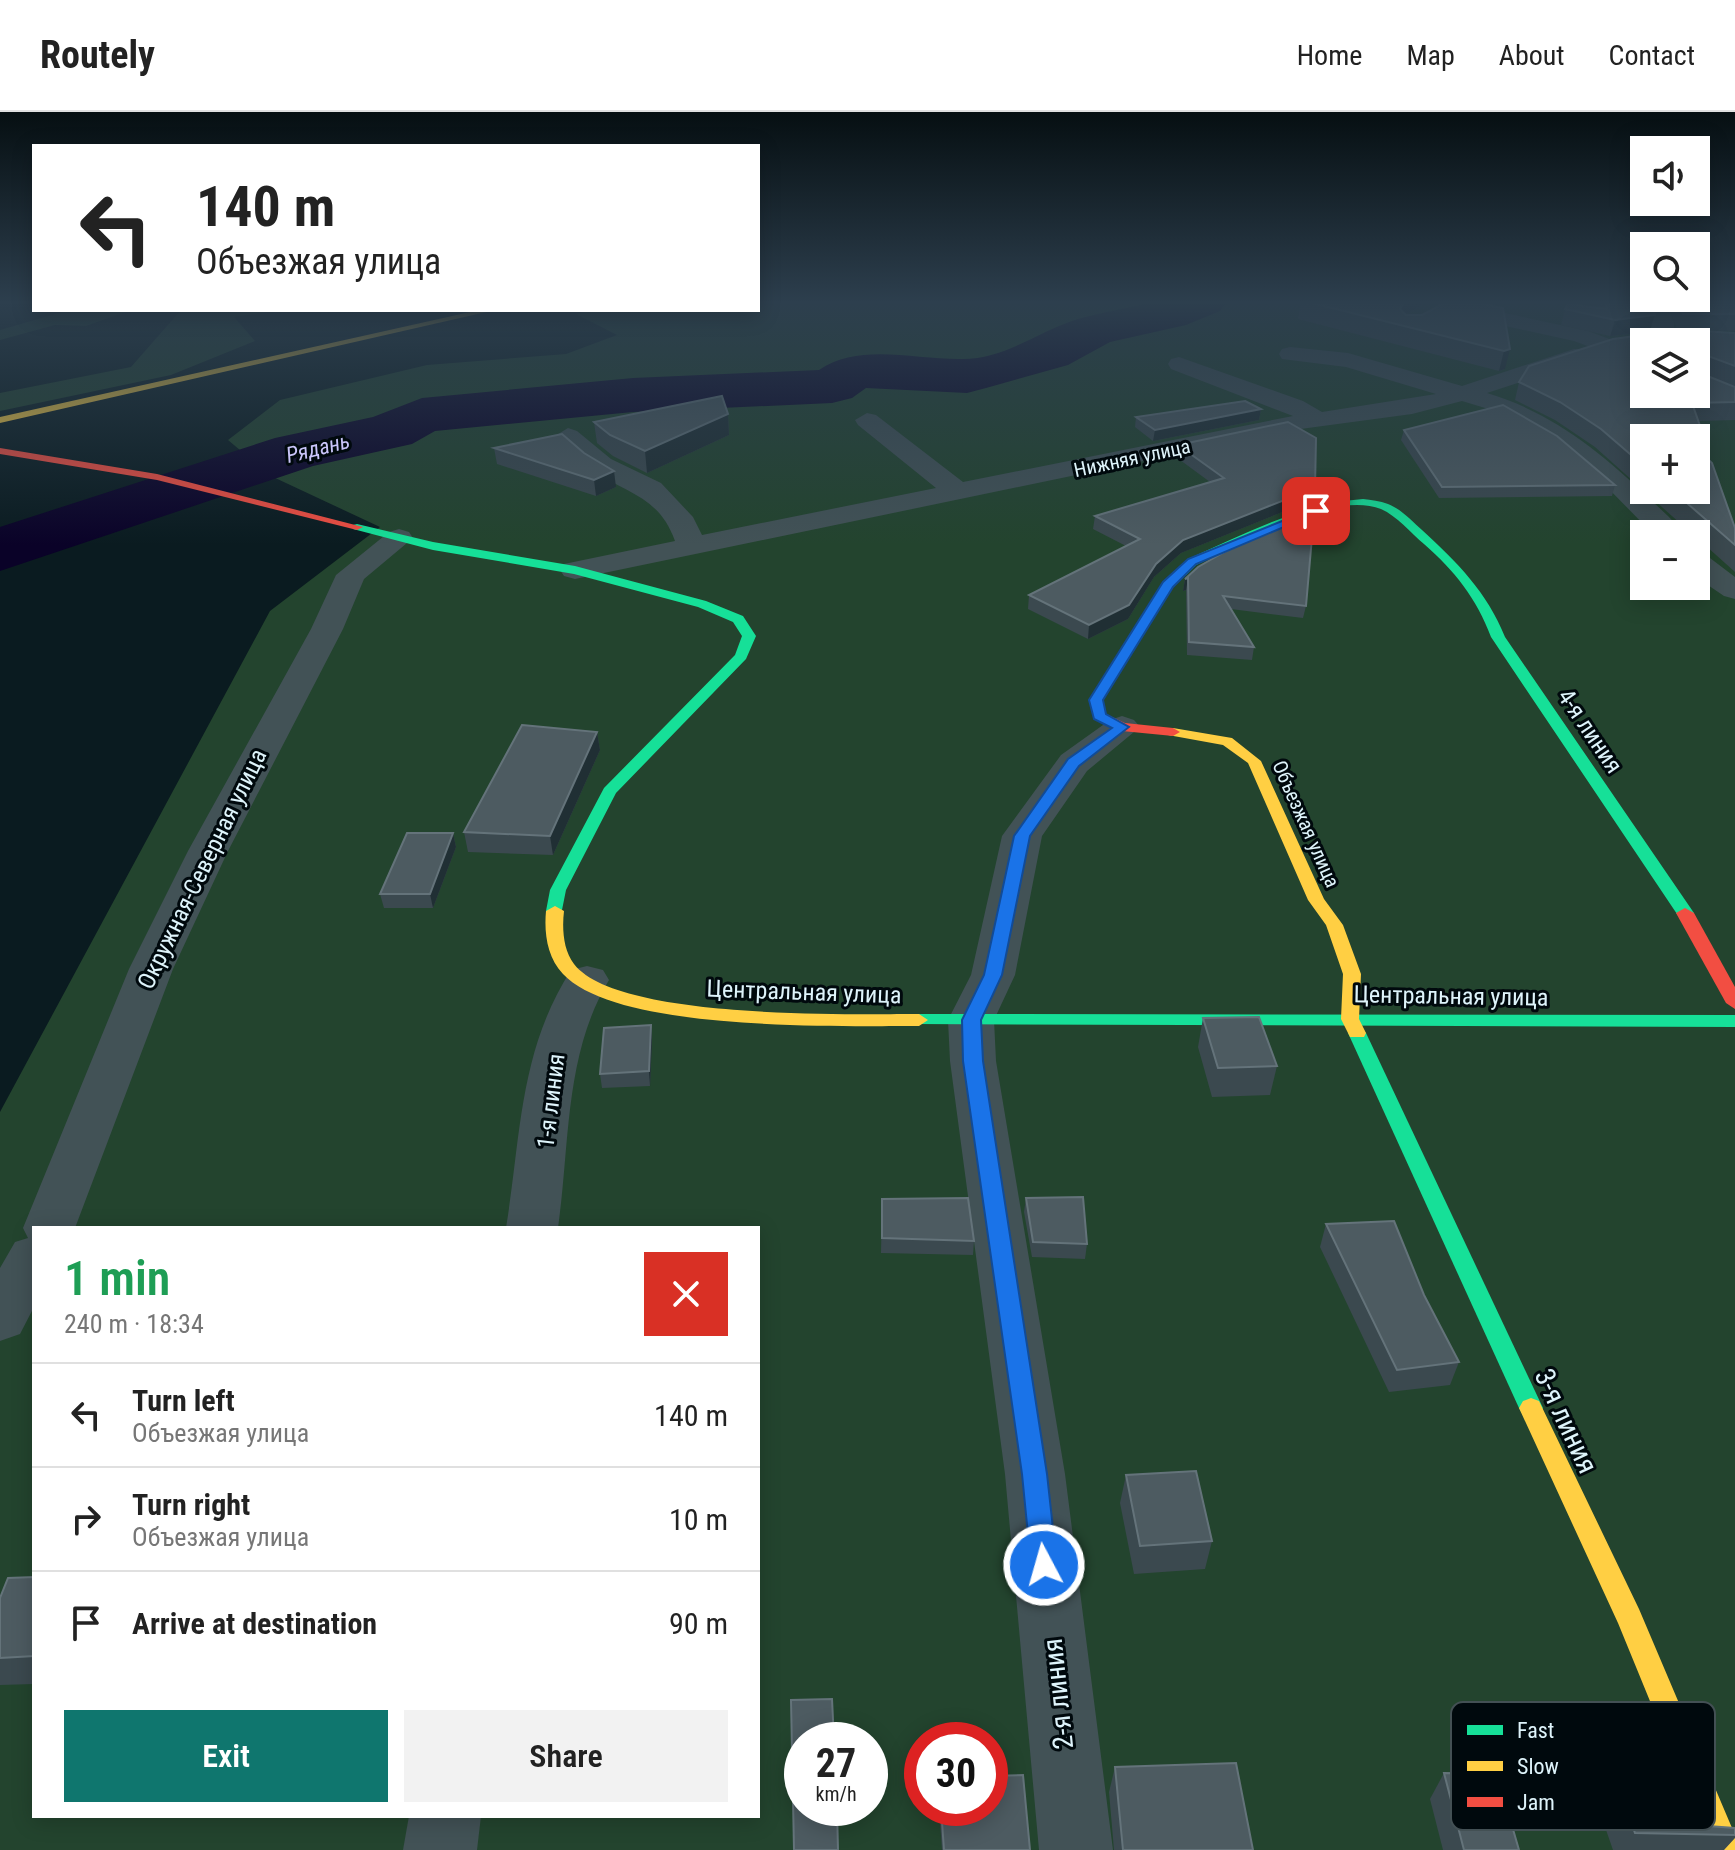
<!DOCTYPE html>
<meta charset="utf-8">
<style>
body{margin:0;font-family:"Roboto Condensed",sans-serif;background:#f2f2f2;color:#222;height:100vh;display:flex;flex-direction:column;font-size:30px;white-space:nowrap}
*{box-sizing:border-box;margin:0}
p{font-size:26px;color:#767676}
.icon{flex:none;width:44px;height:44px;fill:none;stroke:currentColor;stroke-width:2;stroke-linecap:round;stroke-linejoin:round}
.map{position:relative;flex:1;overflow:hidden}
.side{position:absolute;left:32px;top:1114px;width:728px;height:592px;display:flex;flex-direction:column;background:#fff;border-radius:0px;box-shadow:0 4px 20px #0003}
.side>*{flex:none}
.top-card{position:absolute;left:32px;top:32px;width:728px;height:168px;border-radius:0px;box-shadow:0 4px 20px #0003;background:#fff;color:#222;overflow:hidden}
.fabs{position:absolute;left:1630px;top:24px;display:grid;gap:16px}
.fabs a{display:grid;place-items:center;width:80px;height:80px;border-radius:0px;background:#fff;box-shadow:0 4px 20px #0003;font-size:40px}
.speed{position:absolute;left:784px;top:1610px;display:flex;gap:16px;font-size:40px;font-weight:700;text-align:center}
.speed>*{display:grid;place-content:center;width:104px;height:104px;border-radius:50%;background:#fff;box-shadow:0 4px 20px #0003;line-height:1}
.speed small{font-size:20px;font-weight:400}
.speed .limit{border:12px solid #d22;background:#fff;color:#111}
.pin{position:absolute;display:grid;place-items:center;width:68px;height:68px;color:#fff;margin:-34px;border-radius:16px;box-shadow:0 4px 12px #0006}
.me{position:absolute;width:88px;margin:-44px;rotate:354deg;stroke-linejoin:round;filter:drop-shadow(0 0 6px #0008)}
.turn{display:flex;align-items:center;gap:28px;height:168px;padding:0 32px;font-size:36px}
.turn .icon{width:104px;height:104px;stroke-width:2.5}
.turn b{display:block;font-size:56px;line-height:68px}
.round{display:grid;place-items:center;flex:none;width:84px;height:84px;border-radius:0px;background:#f2f2f2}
.summary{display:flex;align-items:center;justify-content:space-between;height:136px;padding:0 32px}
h1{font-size:48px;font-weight:600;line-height:60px;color:#1e9e55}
.action{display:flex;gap:16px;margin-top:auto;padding:16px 32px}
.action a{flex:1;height:92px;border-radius:0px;background:#0f766e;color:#fff;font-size:32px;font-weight:600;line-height:92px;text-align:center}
.action a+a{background:#f2f2f2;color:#222}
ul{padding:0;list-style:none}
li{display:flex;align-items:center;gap:24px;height:104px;padding:0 32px;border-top:2px solid #e0e0e0}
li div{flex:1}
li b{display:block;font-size:30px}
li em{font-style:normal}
header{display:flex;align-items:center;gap:48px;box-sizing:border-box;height:112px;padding:0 40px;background:#fff;border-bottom:2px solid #e0e0e0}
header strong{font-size:38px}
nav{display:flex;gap:44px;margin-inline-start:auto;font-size:28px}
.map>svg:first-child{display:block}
.green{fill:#23442e;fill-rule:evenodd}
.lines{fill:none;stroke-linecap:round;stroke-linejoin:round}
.river{fill:#0a0228;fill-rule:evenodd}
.street{fill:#425256;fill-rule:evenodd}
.fast{fill:#16e098;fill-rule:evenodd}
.slow{fill:#ffcf43;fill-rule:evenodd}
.jam{fill:#f24e42;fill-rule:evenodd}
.wall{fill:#3b494f;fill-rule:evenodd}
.shaded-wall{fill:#202f34}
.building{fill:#4d5b61;stroke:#64737a;stroke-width:2;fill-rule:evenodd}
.route{fill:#1a73e8;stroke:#114b97;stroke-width:2}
.labels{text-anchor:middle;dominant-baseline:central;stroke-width:6;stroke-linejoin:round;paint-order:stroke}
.far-street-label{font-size:20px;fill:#def4fb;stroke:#00090d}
.far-water-label{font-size:22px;font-style:italic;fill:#c9c5f9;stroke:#00090d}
.street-label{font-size:24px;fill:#def4fb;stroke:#00090d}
.near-street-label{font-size:28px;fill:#def4fb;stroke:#00090d}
.key{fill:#00090d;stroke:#435054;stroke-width:2}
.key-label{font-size:22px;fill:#def4fb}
</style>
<header>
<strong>Routely</strong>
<nav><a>Home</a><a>Map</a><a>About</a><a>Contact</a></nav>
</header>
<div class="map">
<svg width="1735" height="1738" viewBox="0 0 1735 1738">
<rect width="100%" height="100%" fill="#0a1b20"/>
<!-- green -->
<g class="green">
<path d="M758,189H1735V1738H0V1000L270,499L380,415L271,364L228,328L280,288L427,253L566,242L617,223L576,202L592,198H758ZM1644,230H1696V282H1644ZM1644,326H1696V378H1644ZM1644,422H1696V474H1644ZM34,1116H758V1704H34ZM802,1628H870V1696H802ZM922,1628H990V1696H922Z"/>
<path d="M69,198H131L86,214L55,213L0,228V218Z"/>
<path d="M181,198H281L234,205L255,229L171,263L0,299V281L131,255Z"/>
</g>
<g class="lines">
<!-- river -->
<path class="river" d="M1156,189H1227L1220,199L1186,213L1110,230L1068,253L986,276L967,281L866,276L852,286L832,291L633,300L435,319L412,332L313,354L0,459V415L275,326L373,305L422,286L633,266L819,258C860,230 915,248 963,247C1005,247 1039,219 1078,207C1103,200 1130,196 1156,189Z"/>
<!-- street -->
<g class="street">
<path d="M1449,189L1588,219L1644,240V255L1574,229L1446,201L1436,195L1439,191Z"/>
<path d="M1645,189H1666L1674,210V230H1656Z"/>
<path d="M1290,235L1348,241L1462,274L1574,237H1590L1593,242L1590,247L1487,281C1551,300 1601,340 1649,386C1660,397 1674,408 1683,422H1653L1602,370L1556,332L1505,302L1462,289L1412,302L1293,318L575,467L564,464L560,458L564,452L675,429C659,384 627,382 592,358C580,350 570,339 559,329L555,324L568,316L577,319L611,347L661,371L693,405L702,423L936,376L858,313L855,308L867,301L876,303L963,370L1293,304L1171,257L1168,252L1171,247L1179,245L1303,289L1322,300L1436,282L1346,255L1282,247L1279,242L1282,237Z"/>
<path d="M399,417L409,420L413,426L364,467L343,517L228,739L173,857L75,1116H34V1195L20,1222L0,1229V1156L15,1130L28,1126L23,1116L129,857L188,739L311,517L336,463L389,420Z"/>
<path d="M1696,440L1706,443L1735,465V487L1724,484L1696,465Z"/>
<path d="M1122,604L1134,608L1140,615L1087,659L1042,724L1015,863L994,908L996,949L1065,1362L1113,1738H1039L1005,1362L950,949L948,908L971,863L1002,724L1061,643L1110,608Z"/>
<path d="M587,854L603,858L609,868C564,943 570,1032 558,1116H506C521,1024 519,939 571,858Z"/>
<path d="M409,1704H481L477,1738H403Z"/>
</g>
<!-- fast -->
<g class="fast">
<path d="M1363,387C1371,388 1380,389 1388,392C1401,397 1412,409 1422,418C1457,450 1487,480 1505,525L1694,801L1691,805H1679L1491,525C1477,487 1454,458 1424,432C1411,421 1397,404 1381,397C1332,378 1241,432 1196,453L1186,463L1176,460L1188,447C1245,422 1300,392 1363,387Z"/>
<path d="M357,412L433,430L575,454L706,489L743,504L756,524L746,547L616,681L566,778L561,803L555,804L546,799L550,778L604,676L735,543L742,524L733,510L698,495L574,462L433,438L353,417V413Z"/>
<path d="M919,902L1735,903V915L912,912L910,908Z"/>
<path d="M1357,915L1366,921L1543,1296L1539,1303L1531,1306L1523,1303L1519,1296L1348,921Z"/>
</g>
<!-- slow -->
<g class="slow">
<path d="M479,198H495L0,311V305Z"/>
<path d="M1173,616L1232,626L1261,649L1324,787L1343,813L1361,862L1359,907L1366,921L1364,925H1350L1341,907L1343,862L1326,813L1308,788L1248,651L1223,633L1168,623L1166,620Z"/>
<path d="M555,794L564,799C562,816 563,838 574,852C617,908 850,902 919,902L928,908L919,914C840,914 617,920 563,862C547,845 544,821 546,799Z"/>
<path d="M1531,1286L1539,1289L1639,1497L1735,1723V1738H1711L1618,1511L1519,1296L1523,1289Z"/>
</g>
<!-- jam -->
<g class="jam">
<path d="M0,336L157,362L363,415L357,418L157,368L0,342Z"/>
<path d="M1178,457L1188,460L1173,475L1103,588L1106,602L1125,611L1173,616L1180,620L1173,624L1122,619L1094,607L1089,588L1162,473Z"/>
<path d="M1685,796L1694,801L1735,875V897L1726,891L1676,801Z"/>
</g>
</g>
<!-- wall -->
<g class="wall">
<path d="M1301,189H1429L1406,203H1422L1448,189H1497L1495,194L1503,196L1505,257L1499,259L1298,207Z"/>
<path d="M1597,189H1652L1649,220L1610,224L1561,213L1565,197L1598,196Z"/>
<path d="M1667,189H1735V219L1687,218L1735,221V308L1698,309L1705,328L1700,340L1735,416V460L1696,425V422H1692L1595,335L1555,308L1515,288L1519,270L1677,218ZM1644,326H1696V378H1644Z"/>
<path d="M1261,297L1259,308L1153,329L1135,315L1136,305Z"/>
<path d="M728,302L729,323L647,361L613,344L597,331L594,310Z"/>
<path d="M1404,318L1615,373L1612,384L1439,386L1401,328Z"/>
<path d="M1178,333L1315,376L1312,388L1181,441L1154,465L1128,507L1088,527L1028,497L1029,483L1126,434L1093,417L1095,404L1210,370L1176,345Z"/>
<path d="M494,336L616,375L596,384L497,352Z"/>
<path d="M1185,467L1306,494L1303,506L1231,497L1254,535L1252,548L1187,543L1186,478L1183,479Z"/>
<path d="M597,620L600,638L553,743L468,740L464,720Z"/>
<path d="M453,721L456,735L433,796H384L380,782Z"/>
<path d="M1203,906L1277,954L1270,983L1212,985L1198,935Z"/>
<path d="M651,913L652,928L650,974L602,976L600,962Z"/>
<path d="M1026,1086L1087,1132L1085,1147L1032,1145L1024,1100Z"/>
<path d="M882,1087L974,1129L973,1143L881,1141Z"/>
<path d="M1326,1112L1424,1183L1459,1250L1450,1273L1389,1280L1320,1135Z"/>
<path d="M1126,1363L1212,1429L1205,1457L1134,1462L1120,1391Z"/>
<path d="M34,1465V1572L0,1573V1486Z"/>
<path d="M1598,1617L1708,1714L1735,1716V1726L1724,1738H1613L1580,1643Z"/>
<path d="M1115,1655L1253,1738H1114L1109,1680Z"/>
<path d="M1444,1661L1519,1738H1443L1430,1687Z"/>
<path d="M939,1696H990L1030,1738H942Z"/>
</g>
<!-- shaded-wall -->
<g class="shaded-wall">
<path d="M1404,189H1429L1400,206L1396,216L1400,197Z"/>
<path d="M1655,203L1649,220L1610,224L1615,208Z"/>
<path d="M1510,237L1505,257L1499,259L1504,239Z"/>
<path d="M1261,297L1259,308L1153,329L1155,318Z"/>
<path d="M728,302L729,323L647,361L645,339Z"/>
<path d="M614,359L616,375L596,384L594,368Z"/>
<path d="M1315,376L1312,388L1181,441L1154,465L1128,507L1088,527L1089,513L1183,428Z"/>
<path d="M1188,466L1186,478L1183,479L1185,467Z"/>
<path d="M597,620L600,638L553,743L550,724Z"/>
<path d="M453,721L456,735L433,796L430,782Z"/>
<path d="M651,913L652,928L650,974L649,959Z"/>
</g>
<!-- building -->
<g class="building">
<path d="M1304,189H1404L1400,197L1406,203H1422L1448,189H1467L1503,196L1510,237L1504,239Z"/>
<path d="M1605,189H1652L1655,203L1615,208L1565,197L1568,192L1607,197Z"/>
<path d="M1678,189H1735V202H1683Z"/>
<path d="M1652,216L1735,221V254L1700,241V261L1735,275V290L1692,291L1705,328L1696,329V326H1644V354L1601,317L1560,290L1519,270L1529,254L1613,227L1650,222ZM1644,230H1696V282H1644Z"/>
<path d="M722,284L728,302L645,339L610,323L594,310Z"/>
<path d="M1245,289L1261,297L1155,318L1136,305Z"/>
<path d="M1503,293L1557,324L1615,373L1442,375L1404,318Z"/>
<path d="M1288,310L1316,326L1315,376L1183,428L1156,452L1129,493L1089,513L1029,483L1140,427L1095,404L1224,366L1178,333Z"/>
<path d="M562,322L584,341L614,359L594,368L494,336Z"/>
<path d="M1696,336L1712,351L1735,416V433L1672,378H1696Z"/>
<path d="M1314,402L1306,494L1223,484L1254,535L1189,530L1188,466L1185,467L1198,455L1242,430Z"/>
<path d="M522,613L597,620L550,724L464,720Z"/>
<path d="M407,721H453L430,782H380Z"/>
<path d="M1259,905L1277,954L1218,956L1203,906Z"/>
<path d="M651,913L649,959L600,962L604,916Z"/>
<path d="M1083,1085L1087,1132L1033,1130L1026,1086Z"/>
<path d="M968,1086L974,1129L882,1126V1087Z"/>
<path d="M1394,1109L1424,1183L1459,1250L1397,1258L1326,1112Z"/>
<path d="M1196,1359L1212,1429L1140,1434L1126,1363Z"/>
<path d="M34,1465V1544L0,1546V1486L8,1466Z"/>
<path d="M832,1587L834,1628H802V1696H837L838,1738H794L791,1588Z"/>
<path d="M1598,1617L1667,1618L1708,1714L1735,1716V1723L1635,1721Z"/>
<path d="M1236,1651L1253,1738H1123L1115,1655Z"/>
<path d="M1444,1661L1497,1662L1519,1738H1464Z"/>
<path d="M1023,1663L1030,1738H944L941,1696H990V1664Z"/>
</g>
<!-- sky -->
<linearGradient id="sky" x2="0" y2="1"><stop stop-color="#060f12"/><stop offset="0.44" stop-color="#2d3f4e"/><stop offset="1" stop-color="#2d3f4e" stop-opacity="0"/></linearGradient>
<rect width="1735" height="433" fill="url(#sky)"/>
<!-- route -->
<path class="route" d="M1312,397L1322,399L1196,452L1173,475L1103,588L1106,602L1129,615L1079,654L1030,724L1002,863L981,908L983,949L1047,1362L1057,1453L1054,1462L1044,1466L1035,1462L1031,1453L1022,1362L963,949L962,908L984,863L1014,724L1068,647L1112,616L1094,607L1089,588L1163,470L1188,447Z"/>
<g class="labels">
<!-- far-street labels -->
<g class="far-street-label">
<text transform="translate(1132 346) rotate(-12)">Нижняя улица</text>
<text transform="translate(1306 712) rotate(66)">Объезжая улица</text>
</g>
<!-- far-water labels -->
<g class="far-water-label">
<text transform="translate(318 336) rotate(-14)">Рядань</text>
</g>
<!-- street labels -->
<g class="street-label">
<text transform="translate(1590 619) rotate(56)">4-я линия</text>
<text transform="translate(202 757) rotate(-64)">Окружная-Северная улица</text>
<text transform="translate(804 880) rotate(2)">Центральная улица</text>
<text transform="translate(1451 884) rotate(1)">Центральная улица</text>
<text transform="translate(551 989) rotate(-83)">1-я линия</text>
</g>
<!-- near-street labels -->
<g class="near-street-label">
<text transform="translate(1566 1309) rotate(65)">3-я линия</text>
<text transform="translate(1058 1582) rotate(-96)">2-я линия</text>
</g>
</g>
<!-- legend -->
<rect x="1451" y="1590" width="264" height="128" rx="12" class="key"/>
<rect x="1467" y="1613" width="36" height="10" fill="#16e098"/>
<rect x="1467" y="1649" width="36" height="10" fill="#ffcf43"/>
<rect x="1467" y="1685" width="36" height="10" fill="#f24e42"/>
<g class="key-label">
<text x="1517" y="1626">Fast</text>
<text x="1517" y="1662">Slow</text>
<text x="1517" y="1698">Jam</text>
</g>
</svg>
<div class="fabs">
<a><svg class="icon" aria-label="sound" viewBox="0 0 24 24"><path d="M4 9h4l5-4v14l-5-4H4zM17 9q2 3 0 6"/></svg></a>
<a><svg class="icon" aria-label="search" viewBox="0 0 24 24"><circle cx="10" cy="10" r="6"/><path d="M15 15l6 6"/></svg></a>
<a><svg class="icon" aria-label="layers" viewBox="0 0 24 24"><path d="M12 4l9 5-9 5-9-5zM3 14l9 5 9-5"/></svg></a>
<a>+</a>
<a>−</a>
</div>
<div class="speed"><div>27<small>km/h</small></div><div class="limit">30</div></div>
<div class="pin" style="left:1316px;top:399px;background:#d93025"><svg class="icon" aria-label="arrive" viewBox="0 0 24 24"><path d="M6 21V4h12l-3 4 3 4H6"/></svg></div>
<svg class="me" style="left:1044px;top:1453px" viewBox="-20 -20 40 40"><circle r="17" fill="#1a73e8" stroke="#fff" stroke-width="3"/><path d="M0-11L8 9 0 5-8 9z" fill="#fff"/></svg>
<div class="top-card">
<div class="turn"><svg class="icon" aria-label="left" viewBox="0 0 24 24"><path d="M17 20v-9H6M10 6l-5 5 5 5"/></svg><div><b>140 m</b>Объезжая улица</div></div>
</div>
<section class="side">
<div class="summary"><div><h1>1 min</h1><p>240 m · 18:34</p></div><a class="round" style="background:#d93025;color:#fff"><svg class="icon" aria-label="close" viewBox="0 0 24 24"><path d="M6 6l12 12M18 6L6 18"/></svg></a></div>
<ul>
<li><svg class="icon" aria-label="left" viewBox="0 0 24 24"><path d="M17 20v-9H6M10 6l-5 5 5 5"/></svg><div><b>Turn left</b><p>Объезжая улица</p></div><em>140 m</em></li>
<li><svg class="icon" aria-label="right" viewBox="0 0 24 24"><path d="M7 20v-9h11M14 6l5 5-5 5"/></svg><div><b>Turn right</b><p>Объезжая улица</p></div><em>10 m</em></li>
<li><svg class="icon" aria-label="arrive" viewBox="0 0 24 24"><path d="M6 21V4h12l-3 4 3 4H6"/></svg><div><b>Arrive at destination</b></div><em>90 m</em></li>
</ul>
<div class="action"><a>Exit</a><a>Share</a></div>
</section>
</div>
